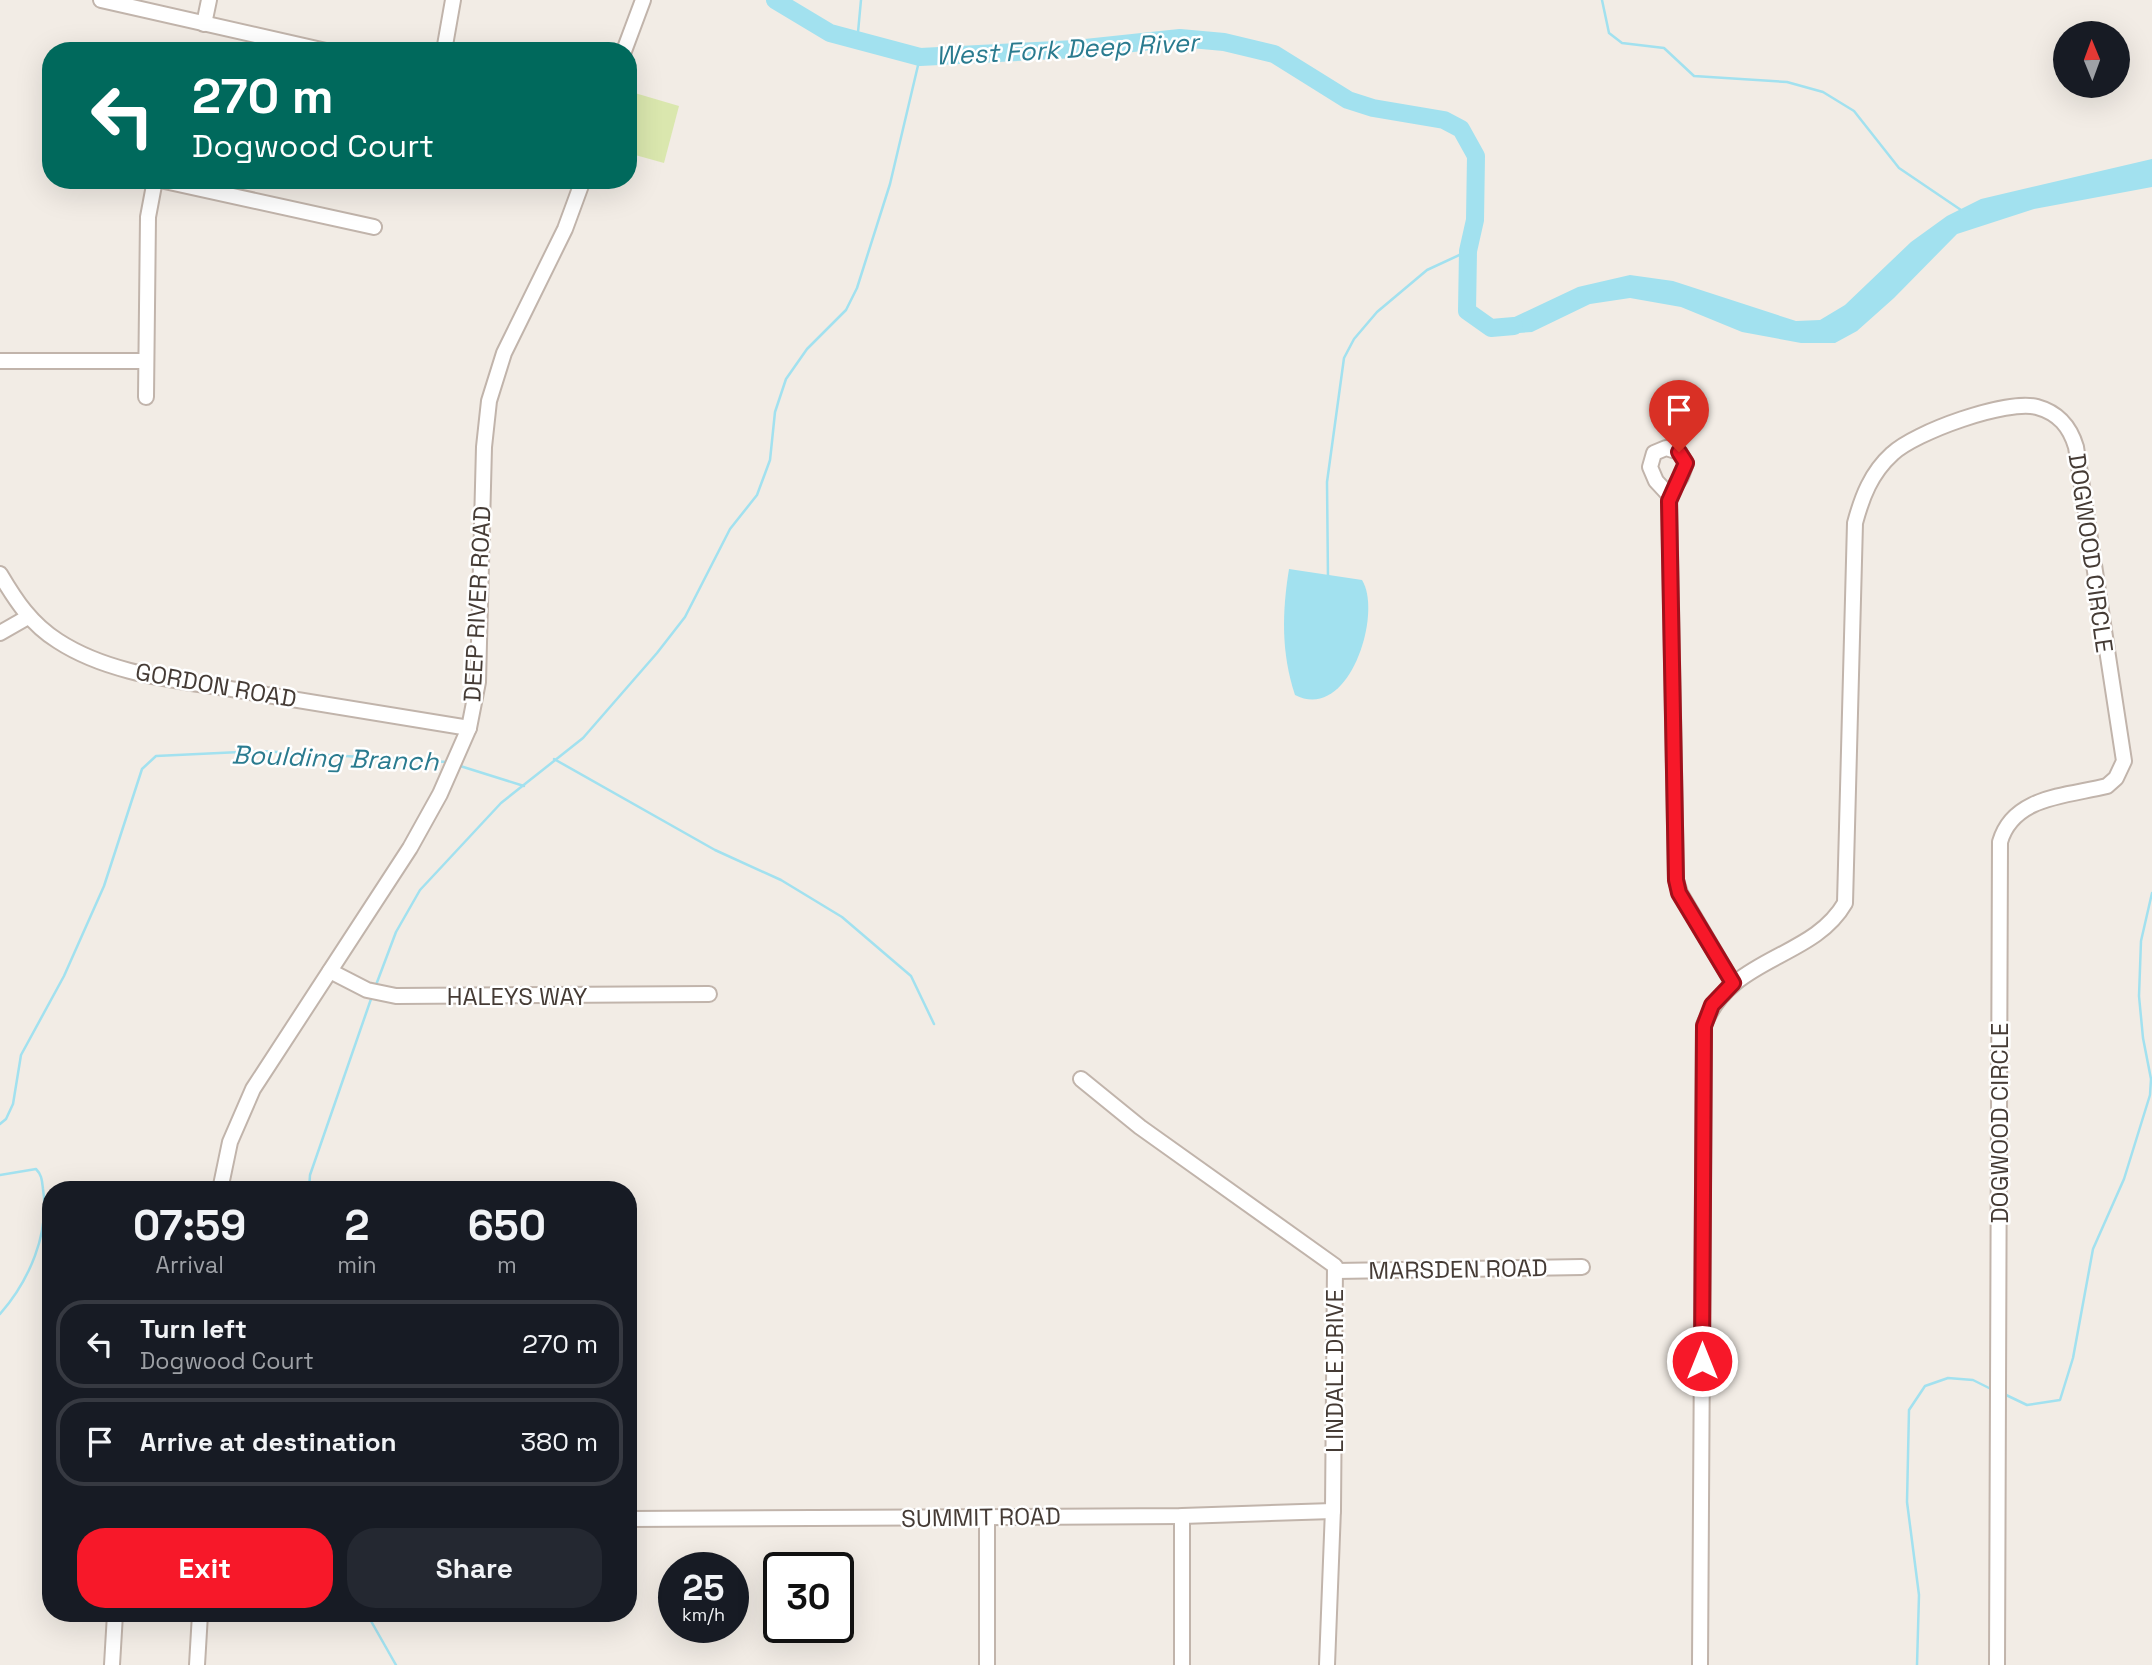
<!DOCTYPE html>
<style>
body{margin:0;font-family:"Space Grotesk",sans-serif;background:#242831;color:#f1f3f6;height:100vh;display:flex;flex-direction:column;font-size:26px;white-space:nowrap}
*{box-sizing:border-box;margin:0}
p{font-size:23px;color:#9ea1a6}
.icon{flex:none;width:38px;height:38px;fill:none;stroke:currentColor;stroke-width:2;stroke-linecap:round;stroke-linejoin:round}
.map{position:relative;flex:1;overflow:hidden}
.drawer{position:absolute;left:42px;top:1181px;width:595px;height:441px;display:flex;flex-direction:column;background:#171b24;border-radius:28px;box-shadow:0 7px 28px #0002}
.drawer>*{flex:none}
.banner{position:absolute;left:42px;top:42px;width:595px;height:147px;border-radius:28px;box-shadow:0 7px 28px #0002;background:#00695c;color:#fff;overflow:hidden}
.needle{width:46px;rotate:359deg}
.tools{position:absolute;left:2053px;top:21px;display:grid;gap:14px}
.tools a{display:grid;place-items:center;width:77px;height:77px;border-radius:50%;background:#171b24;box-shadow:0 7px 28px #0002;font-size:35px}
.speed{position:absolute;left:658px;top:1552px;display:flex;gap:14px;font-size:35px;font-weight:700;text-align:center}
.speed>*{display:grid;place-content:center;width:91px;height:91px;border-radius:50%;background:#171b24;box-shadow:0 7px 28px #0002;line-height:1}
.speed small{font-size:18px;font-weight:400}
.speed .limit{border:4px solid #111;border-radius:10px;background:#fff;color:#111}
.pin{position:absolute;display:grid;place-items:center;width:60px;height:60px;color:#fff;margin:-72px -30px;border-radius:50% 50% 50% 0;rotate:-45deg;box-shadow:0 0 7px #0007}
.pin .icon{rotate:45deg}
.me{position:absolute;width:77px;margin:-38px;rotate:0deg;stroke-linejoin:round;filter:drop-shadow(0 0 5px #0008)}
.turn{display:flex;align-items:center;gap:24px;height:147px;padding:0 35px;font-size:32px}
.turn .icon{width:91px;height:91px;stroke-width:2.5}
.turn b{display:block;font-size:49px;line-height:60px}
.eta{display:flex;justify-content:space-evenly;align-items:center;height:119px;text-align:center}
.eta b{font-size:42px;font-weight:700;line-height:49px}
.button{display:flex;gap:14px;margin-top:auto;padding:14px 35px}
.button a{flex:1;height:80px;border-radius:28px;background:#f71829;color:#fff;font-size:28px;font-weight:700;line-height:80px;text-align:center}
.button a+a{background:#242831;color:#f1f3f6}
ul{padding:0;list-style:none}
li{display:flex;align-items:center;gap:21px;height:88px;margin:0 14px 10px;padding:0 21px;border:4px solid #363941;border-radius:28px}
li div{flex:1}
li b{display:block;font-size:26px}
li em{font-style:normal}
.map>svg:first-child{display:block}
.green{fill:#dae7ae}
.water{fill:#a2e1ef}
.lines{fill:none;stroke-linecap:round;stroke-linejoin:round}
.stream{stroke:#a2e1ef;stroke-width:2.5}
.river{stroke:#a2e1ef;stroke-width:18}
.minor-casing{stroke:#c1b4ab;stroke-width:18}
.minor{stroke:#fff;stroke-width:14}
.route-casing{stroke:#a1101b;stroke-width:18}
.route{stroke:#f71829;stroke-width:12}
.labels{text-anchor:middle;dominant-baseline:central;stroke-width:5;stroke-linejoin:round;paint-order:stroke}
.street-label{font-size:24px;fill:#453b35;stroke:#fff}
.water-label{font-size:26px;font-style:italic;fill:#2a7b8f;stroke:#fff}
</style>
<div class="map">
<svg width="2152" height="1665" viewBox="0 0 2152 1665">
<rect width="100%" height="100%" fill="#f2ece5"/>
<!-- green -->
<path class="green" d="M628,91L679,106L664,163L628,153Z"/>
<!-- water -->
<g class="water">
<path d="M2152,159V187L2034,209L1957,234L1894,298L1857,331L1835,343H1801L1742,332L1681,307L1630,298L1590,304L1532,332L1505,334L1491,328L1578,287L1630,275L1673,281L1796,321L1820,320L1845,305L1911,242L1947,216L1981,199Z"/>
<path d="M1289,569L1362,580C1383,613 1349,723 1295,695C1281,653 1282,612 1289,569Z"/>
</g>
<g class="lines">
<!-- stream -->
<g class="stream">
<path d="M1602,0L1609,33L1622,43L1664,48L1694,76L1787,82L1823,92L1854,111L1899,168L1961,210"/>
<path d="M857,43L861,0"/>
<path d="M1328,578L1327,482L1344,358L1354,339L1377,312L1427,270L1468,251"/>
<path d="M554,759L715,850L781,880L842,917L911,976L934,1024"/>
<path d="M457,765L524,786"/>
<path d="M376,985L396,932L420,890L501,803L583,738L657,653L685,617L730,529L757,495L770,460L775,412L786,379L807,349L846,310L857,288L890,184L920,57"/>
<path d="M0,1124L6,1119L13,1104L21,1055L64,976L104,886L142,769L156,756L260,751L447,762"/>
<path d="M0,1175L36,1169C42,1175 42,1181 43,1189C50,1233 29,1281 0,1314"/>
<path d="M309,1190L310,1175L371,999"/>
<path d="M2004,1394L2027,1405L2060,1400L2073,1358L2093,1249L2124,1179L2150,1095L2151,1079L2143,1038L2139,996L2141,941L2152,893"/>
<path d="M367,1614L396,1665"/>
<path d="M1917,1665L1919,1595L1907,1502L1909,1410L1925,1386L1948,1378L1973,1380L1991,1389"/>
</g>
<!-- river -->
<path class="river" d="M775,0L830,33L920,57L1076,49L1180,38L1224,42L1274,54L1348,100L1373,108L1444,120L1461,129L1476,156L1475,220L1468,251L1467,311L1491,328L1514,326"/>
<defs>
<g id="minor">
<path d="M101,0L326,51"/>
<path d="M204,24L209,0"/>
<path d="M444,51L453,0"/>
<path d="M624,51L643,0"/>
<path d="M160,180L374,227"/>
<path d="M0,361H146"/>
<path d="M146,397L148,217L155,180"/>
<path d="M1669,495L1681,477L1686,463L1679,452L1666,448L1654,453L1650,467L1656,481L1669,495L1676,880L1680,893L1733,983"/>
<path d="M0,574C16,601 31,624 58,641C112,676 181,680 243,691C318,703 393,715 469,728"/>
<path d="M0,633L28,617"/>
<path d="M330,971L367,990L396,996L709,994"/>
<path d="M1081,1079L1140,1127L1335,1266L1333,1509L1327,1665"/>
<path d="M220,1190L230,1142L253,1089L410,848L440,794L469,728L478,682L484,447L489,401L504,353L565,229L583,180"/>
<path d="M1335,1271L1582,1267"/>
<path d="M987,1517V1665"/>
<path d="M628,1519L1182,1516L1333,1511"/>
<path d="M112,1665L115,1614"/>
<path d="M197,1665L200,1614"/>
<path d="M1182,1665V1516"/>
<path d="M1700,1665L1704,1025C1732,955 1812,960 1845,903L1855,523C1862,497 1871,473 1892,454C1915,432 2007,399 2037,407C2059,413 2070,427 2076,447L2124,761L2116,778L2107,786C2067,796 2013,796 2000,842L1997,1665"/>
</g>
</defs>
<!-- minor casing -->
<use href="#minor" class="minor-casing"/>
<!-- minor -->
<use href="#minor" class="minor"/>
</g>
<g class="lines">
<defs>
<path id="route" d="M1679,452L1686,463L1669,501L1676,880L1679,893L1733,983L1712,1005L1704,1026L1702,1361"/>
</defs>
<!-- route casing -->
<use href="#route" class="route-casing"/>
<!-- route -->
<use href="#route" class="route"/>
</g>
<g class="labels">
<!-- street labels -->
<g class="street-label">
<text transform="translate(2091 553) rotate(82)">DOGWOOD CIRCLE</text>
<text transform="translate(477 604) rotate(-87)">DEEP RIVER ROAD</text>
<text transform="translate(216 685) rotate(10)">GORDON ROAD</text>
<text x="517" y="996">HALEYS WAY</text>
<text transform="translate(1999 1123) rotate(-90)">DOGWOOD CIRCLE</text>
<text transform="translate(1458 1269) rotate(-1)">MARSDEN ROAD</text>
<text transform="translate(1334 1371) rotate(-90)">LINDALE DRIVE</text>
<text transform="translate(981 1517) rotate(-1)">SUMMIT ROAD</text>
</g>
<!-- water labels -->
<g class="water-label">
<text transform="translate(1067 49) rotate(-3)">West Fork Deep River</text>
<text transform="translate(335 758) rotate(2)">Boulding Branch</text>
</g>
</g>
</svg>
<div class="tools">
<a><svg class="needle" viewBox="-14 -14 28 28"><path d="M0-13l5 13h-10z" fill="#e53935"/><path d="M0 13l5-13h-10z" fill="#9ea1a6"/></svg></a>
</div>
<div class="speed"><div>25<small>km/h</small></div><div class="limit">30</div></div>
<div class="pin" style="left:1679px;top:452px;background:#d93025"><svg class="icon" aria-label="arrive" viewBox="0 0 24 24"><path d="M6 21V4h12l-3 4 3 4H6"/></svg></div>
<svg class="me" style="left:1702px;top:1361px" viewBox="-20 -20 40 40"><circle r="17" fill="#f71829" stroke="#fff" stroke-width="3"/><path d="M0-11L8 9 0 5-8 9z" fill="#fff"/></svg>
<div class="banner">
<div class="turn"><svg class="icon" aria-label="left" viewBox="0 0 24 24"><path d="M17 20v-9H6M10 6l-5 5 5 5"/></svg><div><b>270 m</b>Dogwood Court</div></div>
</div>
<section class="drawer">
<div class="eta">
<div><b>07:59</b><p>Arrival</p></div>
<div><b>2</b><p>min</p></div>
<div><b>650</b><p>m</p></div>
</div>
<ul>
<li><svg class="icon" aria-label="left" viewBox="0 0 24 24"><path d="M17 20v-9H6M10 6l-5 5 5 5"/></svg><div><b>Turn left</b><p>Dogwood Court</p></div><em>270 m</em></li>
<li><svg class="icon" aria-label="arrive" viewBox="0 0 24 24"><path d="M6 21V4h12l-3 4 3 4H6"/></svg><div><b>Arrive at destination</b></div><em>380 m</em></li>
</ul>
<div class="button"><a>Exit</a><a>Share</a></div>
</section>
</div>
